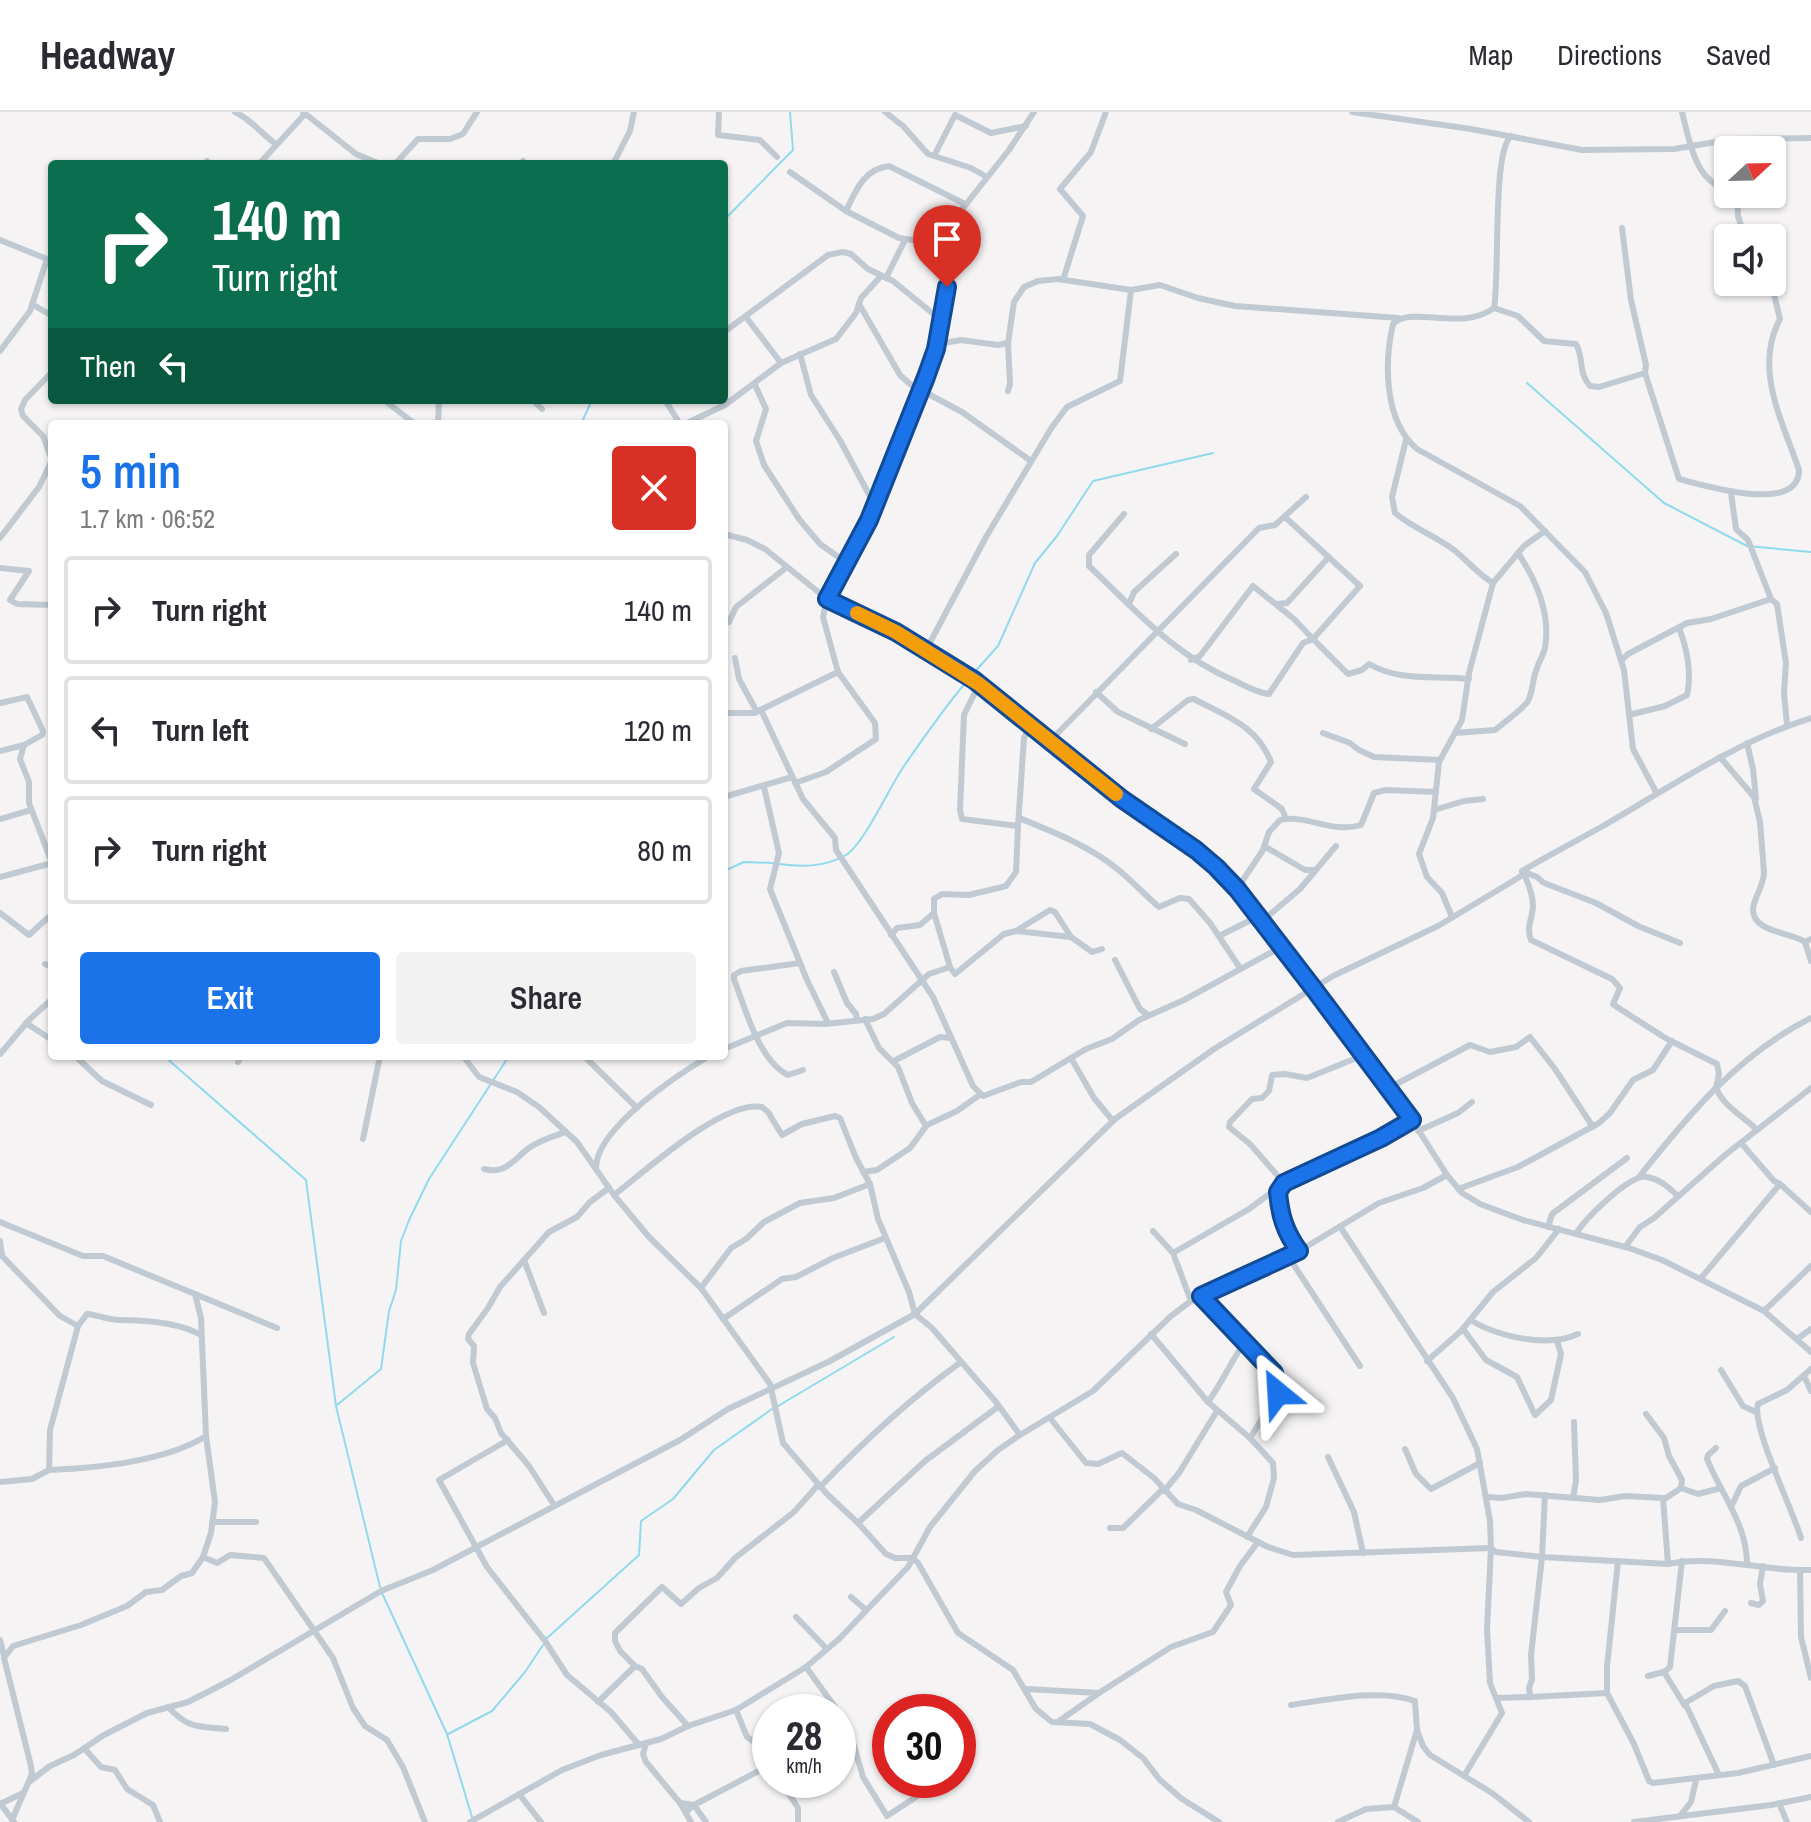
<!DOCTYPE html>
<meta charset="utf-8">
<style>
body{margin:0;font-family:"Archivo Narrow",sans-serif;background:#f2f2f3;color:#2b2b33;height:100vh;display:flex;flex-direction:column;font-size:30px;white-space:nowrap}
*{box-sizing:border-box;margin:0}
p{font-size:26px;color:#7c7c81}
.icon{flex:none;width:44px;height:44px;fill:none;stroke:currentColor;stroke-width:2;stroke-linecap:round;stroke-linejoin:round}
.map{position:relative;flex:1;overflow:hidden}
.sheet{position:absolute;left:48px;top:308px;width:680px;height:640px;display:flex;flex-direction:column;background:#fff;border-radius:8px;box-shadow:0 2px 6px #0004}
.sheet>*{flex:none}
.guide{position:absolute;left:48px;top:48px;width:680px;height:244px;border-radius:8px;box-shadow:0 2px 6px #0004;background:#0b6e4f;color:#fff;overflow:hidden}
.needle{width:52px;rotate:68deg}
.fabs{position:absolute;left:1714px;top:24px;display:grid;gap:16px}
.fabs a{display:grid;place-items:center;width:72px;height:72px;border-radius:8px;background:#fff;box-shadow:0 2px 6px #0004;font-size:40px}
.speed{position:absolute;left:752px;top:1582px;display:flex;gap:16px;font-size:40px;font-weight:700;text-align:center}
.speed>*{display:grid;place-content:center;width:104px;height:104px;border-radius:50%;background:#fff;box-shadow:0 2px 6px #0004;line-height:1}
.speed small{font-size:20px;font-weight:400}
.speed .limit{border:12px solid #d22;background:#fff;color:#111}
.pin{position:absolute;display:grid;place-items:center;width:68px;height:68px;color:#fff;margin:-82px -34px;border-radius:50% 50% 50% 0;rotate:-45deg;box-shadow:0 0 8px #0007}
.pin .icon{rotate:45deg}
.me{position:absolute;width:88px;margin:-44px;rotate:333deg;stroke-linejoin:round;filter:drop-shadow(0 0 6px #0008)}
.turn{display:flex;align-items:center;gap:28px;height:168px;padding:0 32px;font-size:36px}
.turn .icon{width:104px;height:104px;stroke-width:2.5}
.turn b{display:block;font-size:56px;line-height:68px}
.then{display:flex;align-items:center;height:76px;padding:0 32px;background:#0003;gap:16px;font-size:30px}
.round{display:grid;place-items:center;flex:none;width:84px;height:84px;border-radius:8px;background:#f2f2f3}
.head{display:flex;align-items:center;justify-content:space-between;height:136px;padding:0 32px}
h1{font-size:48px;font-weight:600;line-height:60px;color:#1a73e8}
.primary-button{display:flex;gap:16px;margin-top:auto;padding:16px 32px}
.primary-button a{flex:1;height:92px;border-radius:8px;background:#1a73e8;color:#fff;font-size:32px;font-weight:600;line-height:92px;text-align:center}
.primary-button a+a{background:#f2f2f3;color:#2b2b33}
ul{padding:0;list-style:none}
li{display:flex;align-items:center;gap:24px;height:108px;margin:0 16px 12px;padding:0 16px;border:4px solid #e1e1e2;border-radius:8px}
li div{flex:1}
li b{display:block;font-size:30px}
li em{font-style:normal}
header{display:flex;align-items:center;gap:48px;box-sizing:border-box;height:112px;padding:0 40px;background:#fff;border-bottom:2px solid #e1e1e2}
header strong{font-size:38px}
nav{display:flex;gap:44px;margin-inline-start:auto;font-size:28px}
.map>svg:first-child{display:block}
.lines{fill:none;stroke-linecap:round;stroke-linejoin:round}
.stream{stroke:#90daee;stroke-width:2}
.minor{stroke:#c1cad2;stroke-width:6}
.route-casing{stroke:#114b97;stroke-width:20}
.route{stroke:#1a73e8;stroke-width:14}
.slow{stroke:#f59e0b;stroke-width:14}
</style>
<header>
<strong>Headway</strong>
<nav><a>Map</a><a>Directions</a><a>Saved</a></nav>
</header>
<div class="map">
<svg width="1811" height="1710" viewBox="0 0 1811 1710">
<rect width="100%" height="100%" fill="#f5f3f3"/>
<g class="lines">
<!-- stream -->
<g class="stream">
<path d="M724,108L793,38L790,0"/>
<path d="M1527,271L1664,391L1747,434L1811,440"/>
<path d="M581,312L592,288"/>
<path d="M971,564L998,534L1035,451L1057,424L1093,369L1213,341"/>
<path d="M779,752C803,755 825,755 846,743C864,732 890,674 904,654C924,625 944,596 967,569"/>
<path d="M724,759L744,750L773,751"/>
<path d="M164,944L306,1068L336,1294L380,1475"/>
<path d="M337,1293L381,1257L389,1199L396,1178L401,1129L410,1106L429,1067L509,944"/>
<path d="M778,1294L894,1225"/>
<path d="M382,1481L447,1622L472,1705"/>
<path d="M546,1527L639,1443L641,1409L673,1387L714,1338L772,1297"/>
<path d="M448,1622L492,1599L525,1560L543,1533"/>
</g>
<!-- minor -->
<g class="minor">
<path d="M235,0C252,8 260,21 276,32"/>
<path d="M303,0L356,42L380,52"/>
<path d="M719,0L718,23L760,28L777,45"/>
<path d="M885,0L903,14L928,42L971,56L987,65"/>
<path d="M1352,0L1471,17L1582,38L1674,37L1733,27L1811,26"/>
<path d="M1682,0C1689,27 1695,71 1728,77"/>
<path d="M1511,24C1492,40 1500,163 1494,196C1463,220 1409,193 1393,212C1384,251 1384,309 1417,337L1520,394L1585,460L1606,501L1624,558L1633,637L1656,680"/>
<path d="M934,44L955,3L991,21L1026,14"/>
<path d="M207,49L210,52"/>
<path d="M523,49L525,52"/>
<path d="M259,52L305,2"/>
<path d="M395,52L418,27H450L463,22L477,0"/>
<path d="M613,52L630,19L634,0"/>
<path d="M790,60L846,99L899,126L933,131L953,142"/>
<path d="M1737,82L1738,104L1745,126"/>
<path d="M846,99C856,78 864,57 889,54L965,92"/>
<path d="M0,128L52,149"/>
<path d="M886,166L905,128"/>
<path d="M1063,168L1083,104L1060,77L1091,40L1106,0"/>
<path d="M32,192L52,204"/>
<path d="M859,192L900,263L910,272L962,300L1031,349"/>
<path d="M1494,196L1518,204L1544,229L1576,232C1584,246 1578,261 1590,274L1599,275L1645,261L1646,253L1631,188L1622,116"/>
<path d="M746,205L781,251"/>
<path d="M724,220L828,143L843,140L851,142L868,157L893,169L942,209"/>
<path d="M937,232L961,228L998,233L1008,231L1014,190L1024,175L1038,169L1058,167L1131,178L1160,173L1198,186L1235,194L1398,206"/>
<path d="M0,239L30,199L47,147"/>
<path d="M800,242L811,283L841,330L874,392"/>
<path d="M1645,261L1679,367C1703,373 1799,403 1799,358C1783,310 1753,257 1780,207L1771,170"/>
<path d="M755,273L766,297L756,329L764,353L799,407L820,432L847,451"/>
<path d="M1008,279L1010,272L1008,231"/>
<path d="M274,288H283"/>
<path d="M384,288L415,312"/>
<path d="M533,288L542,297"/>
<path d="M665,288L680,312"/>
<path d="M438,311L439,288"/>
<path d="M685,312L725,293L781,251L836,227L856,201L861,186L881,164"/>
<path d="M1406,328L1392,385L1395,401C1413,416 1435,424 1454,438C1468,449 1478,462 1493,471"/>
<path d="M1124,402L1089,443V454C1136,499 1174,543 1235,569C1246,574 1257,581 1269,582L1303,531L1313,527L1348,562L1362,558L1369,552C1400,570 1435,563 1469,567"/>
<path d="M724,422L747,428L765,437L827,487L896,520L979,572L1122,687L1196,738L1216,755L1237,777L1314,877L1412,1008L1447,1063L1462,1081L1480,1092L1523,1108L1629,1136L1662,1148L1764,1199L1811,1240"/>
<path d="M0,426L39,375L52,348L43,324L23,304L21,297L25,288L52,260"/>
<path d="M0,456L29,459L10,488L17,492L52,493"/>
<path d="M1771,487L1777,492L1786,551L1784,581L1787,613"/>
<path d="M1129,492L1134,480L1176,442"/>
<path d="M1277,492L1287,491L1329,445"/>
<path d="M729,510L736,495L787,455"/>
<path d="M926,538L986,425L1052,315L1067,295L1120,269L1131,178"/>
<path d="M735,546L739,567L757,600"/>
<path d="M1191,548L1200,544L1253,474L1294,507L1313,527L1360,474L1285,405"/>
<path d="M1621,549L1628,542L1687,511L1711,507L1771,487L1748,428L1736,417L1731,381"/>
<path d="M979,572L964,603L960,698L962,707L1018,714L1024,626L1031,613"/>
<path d="M1096,580L1118,600L1185,632"/>
<path d="M0,591L27,585L43,619L42,623L24,633L20,647L29,670V691L52,751"/>
<path d="M761,598L803,687L835,726L836,738L933,885L973,974L983,984L1021,970H1031L1086,937L1112,927L1139,908L1184,888L1281,835"/>
<path d="M724,601H754L838,560L823,505L827,487L869,408L934,246L951,150L963,96L1009,38L1034,0"/>
<path d="M1629,603L1665,594L1687,583C1692,562 1687,536 1679,516"/>
<path d="M1151,617L1188,588L1194,587C1225,604 1257,613 1271,650L1254,677L1282,697L1286,707"/>
<path d="M1323,621L1350,631L1359,638L1374,645L1440,648"/>
<path d="M1455,621L1495,618C1503,611 1523,597 1528,589C1533,580 1532,569 1536,559C1538,551 1543,544 1545,536C1551,502 1536,468 1518,441"/>
<path d="M1050,629L1259,416L1275,413L1306,385"/>
<path d="M1747,631L1753,657L1756,687"/>
<path d="M0,639L24,633"/>
<path d="M1720,645L1754,685L1760,710L1764,760C1764,774 1754,785 1753,797C1752,820 1790,820 1805,830"/>
<path d="M795,671L826,660L876,627L875,611L838,560"/>
<path d="M764,675L779,741L770,777L807,868L828,911"/>
<path d="M724,685L792,665"/>
<path d="M1434,698L1464,689L1483,687"/>
<path d="M1019,706C1054,720 1092,735 1121,760C1134,771 1146,784 1159,795L1180,786L1189,787L1210,811L1240,856"/>
<path d="M0,707L31,698"/>
<path d="M1264,734L1305,758H1314"/>
<path d="M1522,759L1537,765L1544,771L1596,791L1638,814L1680,831"/>
<path d="M1524,762C1529,773 1533,783 1533,795C1532,807 1526,816 1531,828L1612,867L1620,876L1613,892L1617,895L1667,927L1717,952L1719,962L1716,976C1725,996 1742,1003 1757,1018"/>
<path d="M0,765L52,751"/>
<path d="M1237,777L1263,738L1269,720L1280,708C1307,702 1332,722 1361,713L1374,681L1386,678L1436,680"/>
<path d="M0,801L29,823L52,802"/>
<path d="M1452,805L1442,781L1427,765L1419,742L1433,706L1439,650L1462,608L1469,561L1493,471L1524,434L1545,419"/>
<path d="M1261,810L1300,777L1336,734"/>
<path d="M1019,817L1050,798L1055,800L1071,825"/>
<path d="M891,823L897,816L920,813L934,801"/>
<path d="M1219,824L1257,805"/>
<path d="M1811,827L1805,830L1811,849"/>
<path d="M1115,848L1140,897L1148,903"/>
<path d="M800,851L741,859L734,863V867C745,896 759,949 788,963L803,958"/>
<path d="M45,852L52,855"/>
<path d="M950,855L934,801V787L942,782L969,783L1006,774L1016,760L1018,714"/>
<path d="M834,860L847,891L856,902L857,908"/>
<path d="M865,907L879,936L898,955L912,991L926,1014"/>
<path d="M26,911L52,928"/>
<path d="M724,937L787,911L825,912L873,907L884,902L929,862L950,855L955,862L1004,822L1016,819L1071,825L1092,840L1102,837"/>
<path d="M0,942L29,908L52,887"/>
<path d="M75,944L102,969L151,993"/>
<path d="M463,944L479,965L517,980L539,995L577,1030L614,1083L649,1125L701,1176L770,1272L783,1331L827,1382L858,1411L886,1442L895,1446H913L918,1451L958,1521L1013,1558L1036,1597L1052,1610L1090,1612L1120,1628L1143,1646L1160,1668L1182,1687L1219,1710"/>
<path d="M584,944L637,996"/>
<path d="M1071,946L1094,986L1113,1009"/>
<path d="M894,949L940,925L951,926"/>
<path d="M238,950L241,944"/>
<path d="M1389,976L1470,933L1490,940L1516,935L1530,925L1555,957L1593,1015"/>
<path d="M1418,1019L1458,1001L1472,990"/>
<path d="M363,1027L380,944"/>
<path d="M1742,1032L1774,1069L1780,1072L1811,1100"/>
<path d="M596,1056C596,1016 679,962 709,944"/>
<path d="M484,1057C506,1063 514,1047 529,1036C540,1028 554,1024 566,1020"/>
<path d="M863,1060L877,1058L910,1036L927,1013L957,999L981,982"/>
<path d="M1639,1065C1688,1003 1739,942 1811,906"/>
<path d="M1458,1077L1518,1055L1599,1011L1610,1001L1633,968L1653,958L1672,929"/>
<path d="M614,1083C644,1060 724,987 762,995L768,1000L782,1023L802,1012L835,1004L840,1006L856,1046L870,1072L878,1107L909,1180L915,1202L932,1216L996,1290L1020,1323"/>
<path d="M0,1110L83,1144H103L277,1216"/>
<path d="M1548,1115L1552,1102L1627,1046"/>
<path d="M1341,1116L1453,1286L1477,1337L1490,1409L1491,1436L1487,1517L1490,1571L1502,1601L1464,1664"/>
<path d="M1153,1119L1173,1141"/>
<path d="M1576,1122C1584,1107 1630,1062 1647,1065C1660,1067 1669,1076 1678,1084"/>
<path d="M0,1129L2,1144L60,1204L78,1214L50,1318L49,1358C96,1356 165,1350 206,1324"/>
<path d="M1625,1135L1640,1115L1654,1106L1725,1043L1811,976"/>
<path d="M1299,1139C1285,1120 1280,1103 1278,1080L1284,1071L1250,1032L1229,1015L1230,1010L1252,987L1262,986L1269,979L1272,963L1285,962L1307,966L1364,943"/>
<path d="M1288,1144L1360,1254"/>
<path d="M524,1148L544,1201"/>
<path d="M1701,1166L1780,1072"/>
<path d="M701,1176L731,1136L746,1127L764,1110L800,1091L834,1086L870,1072"/>
<path d="M1201,1184L1276,1265L1278,1281L1250,1326"/>
<path d="M1191,1189L1173,1141L1249,1097L1284,1071L1381,1026L1412,1008"/>
<path d="M1764,1199L1811,1154"/>
<path d="M723,1207L782,1167L796,1165L833,1146L885,1126"/>
<path d="M1470,1208C1499,1225 1547,1236 1578,1222"/>
<path d="M78,1214L87,1202C98,1203 108,1208 119,1208C145,1208 178,1210 201,1223"/>
<path d="M1463,1217L1486,1248L1517,1265L1535,1303L1551,1288L1561,1242L1557,1229"/>
<path d="M1151,1222L1208,1290L1250,1326L1273,1351L1274,1366L1266,1395L1247,1425"/>
<path d="M1797,1227L1811,1217"/>
<path d="M1427,1249L1461,1219L1493,1180L1536,1146L1559,1117"/>
<path d="M1721,1258L1743,1294L1756,1300"/>
<path d="M1804,1264L1811,1279"/>
<path d="M1208,1290C1222,1271 1231,1249 1245,1230"/>
<path d="M1646,1302L1664,1326L1669,1344L1682,1368L1681,1376"/>
<path d="M1050,1306L1086,1351L1098,1352L1122,1341L1154,1366L1178,1392L1196,1398L1268,1435L1293,1443L1491,1436L1496,1440L1542,1445L1668,1452C1716,1442 1763,1460 1811,1458"/>
<path d="M508,1328L439,1368L487,1455L545,1529L567,1563L611,1600L639,1633"/>
<path d="M1716,1336L1708,1343L1707,1347C1721,1382 1747,1412 1747,1452"/>
<path d="M1405,1337L1416,1362L1431,1377L1480,1351"/>
<path d="M1328,1345L1354,1400L1363,1441"/>
<path d="M0,1370L32,1367L49,1358"/>
<path d="M820,1375C863,1330 911,1286 961,1250"/>
<path d="M1681,1376L1698,1382L1721,1376"/>
<path d="M1164,1379L1179,1361L1217,1299"/>
<path d="M1545,1383L1542,1445L1531,1543L1532,1567L1529,1576L1530,1585L1607,1581"/>
<path d="M1487,1385L1502,1386L1526,1382L1600,1388L1625,1384L1663,1386"/>
<path d="M1573,1386L1576,1368L1574,1310"/>
<path d="M554,1393L529,1354L501,1321L495,1306L487,1297L473,1251L474,1234L468,1227L469,1222L488,1196L500,1175L549,1120L577,1105L590,1090L609,1076"/>
<path d="M1732,1393L1741,1374L1775,1356"/>
<path d="M212,1410H256"/>
<path d="M858,1411L925,1349L999,1294"/>
<path d="M1110,1416H1123L1162,1378"/>
<path d="M1801,1426C1793,1398 1751,1314 1758,1292L1787,1278L1811,1257"/>
<path d="M203,1445L217,1451L230,1443L264,1446L333,1546L353,1596L365,1614L387,1628L403,1655L425,1710"/>
<path d="M1618,1449L1607,1555V1581L1634,1632L1649,1669L1653,1671L1738,1661L1811,1644"/>
<path d="M1668,1452L1663,1386H1666L1681,1376"/>
<path d="M1800,1458L1801,1525L1811,1566"/>
<path d="M851,1485L866,1498"/>
<path d="M1751,1491L1759,1493L1763,1489L1760,1472L1763,1454"/>
<path d="M796,1505L827,1537"/>
<path d="M1675,1518H1711L1725,1499"/>
<path d="M0,1528L4,1544"/>
<path d="M806,1555L848,1613L863,1665L887,1704L916,1685"/>
<path d="M1664,1560L1685,1594"/>
<path d="M1648,1564L1664,1560L1670,1555L1682,1449"/>
<path d="M1026,1577L1099,1581L1059,1609"/>
<path d="M1099,1581L1171,1535L1213,1520L1231,1493L1226,1480L1240,1454L1258,1430"/>
<path d="M1497,1586L1530,1585"/>
<path d="M598,1590L635,1554"/>
<path d="M1291,1593C1326,1588 1381,1576 1415,1589L1417,1618"/>
<path d="M168,1595C189,1617 197,1614 226,1617"/>
<path d="M736,1598L747,1625L762,1635L770,1651"/>
<path d="M688,1614L662,1585L642,1557L635,1554L620,1539L615,1529V1521L662,1475L681,1492L699,1476L717,1466L735,1446L794,1400L818,1373"/>
<path d="M646,1631L643,1642L646,1650L680,1691L691,1710"/>
<path d="M84,1636L101,1655L115,1658L127,1677L153,1693L160,1710"/>
<path d="M1719,1663L1685,1591L1714,1574L1738,1569L1745,1574L1774,1653"/>
<path d="M780,1668L798,1696V1710"/>
<path d="M29,1670L50,1654L74,1643L104,1623L147,1601L188,1590L229,1569L381,1479L433,1458L680,1328L728,1297L830,1249L915,1202L1115,1007L1214,937L1333,864L1438,814L1513,769L1524,762L1522,759C1549,743 1576,729 1603,714C1672,674 1735,630 1811,606"/>
<path d="M519,1682L541,1710"/>
<path d="M0,1691L14,1710"/>
<path d="M680,1691L694,1693L706,1710"/>
<path d="M1779,1691L1787,1710"/>
<path d="M0,1692L23,1681"/>
<path d="M1394,1695L1417,1618L1423,1634L1430,1643L1492,1681L1529,1710"/>
<path d="M686,1700L694,1693L770,1653"/>
<path d="M1680,1704L1691,1690L1696,1668"/>
<path d="M12,1708L32,1662L31,1654L4,1546L13,1534L81,1513L127,1494L146,1480L162,1478L181,1464L192,1461L203,1445L211,1421L215,1390L206,1324L201,1206L195,1182"/>
<path d="M470,1710L562,1658L601,1643L661,1627L688,1614L736,1598L806,1555L839,1527L908,1455L930,1415L975,1359L998,1338L1020,1323L1093,1279L1171,1204L1191,1189L1299,1139L1379,1091L1423,1076L1447,1063"/>
<path d="M1338,1710L1366,1697L1394,1695L1418,1710"/>
<path d="M1634,1710L1771,1693L1811,1685"/>
</g>
</g>
<g class="lines">
<defs>
<path id="route" d="M947,175L936,237L926,265L869,408L827,487L896,520L974,568L1122,687L1196,738L1216,755L1237,777L1314,877L1412,1008L1381,1026L1284,1071L1278,1080C1280,1103 1285,1120 1299,1139L1201,1184L1274,1261L1279,1275L1278,1281"/>
</defs>
<!-- route casing -->
<use href="#route" class="route-casing"/>
<!-- route -->
<use href="#route" class="route"/>
<!-- slow -->
<path class="slow" d="M857,501L896,520L979,572L1116,682"/>
</g>
</svg>
<div class="fabs">
<a><svg class="needle" viewBox="-14 -14 28 28"><path d="M0-13l5 13h-10z" fill="#e53935"/><path d="M0 13l5-13h-10z" fill="#7c7c81"/></svg></a>
<a><svg class="icon" aria-label="sound" viewBox="0 0 24 24"><path d="M4 9h4l5-4v14l-5-4H4zM17 9q2 3 0 6"/></svg></a>
</div>
<div class="speed"><div>28<small>km/h</small></div><div class="limit">30</div></div>
<div class="pin" style="left:947px;top:175px;background:#d93025"><svg class="icon" aria-label="arrive" viewBox="0 0 24 24"><path d="M6 21V4h12l-3 4 3 4H6"/></svg></div>
<svg class="me" style="left:1278px;top:1281px" viewBox="-20 -20 40 40"><path d="M0-17L14 15 0 8-14 15z" fill="#1a73e8" stroke="#fff" stroke-width="4"/></svg>
<div class="guide">
<div class="turn"><svg class="icon" aria-label="right" viewBox="0 0 24 24"><path d="M7 20v-9h11M14 6l5 5-5 5"/></svg><div><b>140 m</b>Turn right</div></div>
<div class="then">Then<svg class="icon" aria-label="left" viewBox="0 0 24 24"><path d="M17 20v-9H6M10 6l-5 5 5 5"/></svg></div>
</div>
<section class="sheet">
<div class="head"><div><h1>5 min</h1><p>1.7 km · 06:52</p></div><a class="round" style="background:#d93025;color:#fff"><svg class="icon" aria-label="close" viewBox="0 0 24 24"><path d="M6 6l12 12M18 6L6 18"/></svg></a></div>
<ul>
<li><svg class="icon" aria-label="right" viewBox="0 0 24 24"><path d="M7 20v-9h11M14 6l5 5-5 5"/></svg><div><b>Turn right</b></div><em>140 m</em></li>
<li><svg class="icon" aria-label="left" viewBox="0 0 24 24"><path d="M17 20v-9H6M10 6l-5 5 5 5"/></svg><div><b>Turn left</b></div><em>120 m</em></li>
<li><svg class="icon" aria-label="right" viewBox="0 0 24 24"><path d="M7 20v-9h11M14 6l5 5-5 5"/></svg><div><b>Turn right</b></div><em>80 m</em></li>
</ul>
<div class="primary-button"><a>Exit</a><a>Share</a></div>
</section>
</div>
